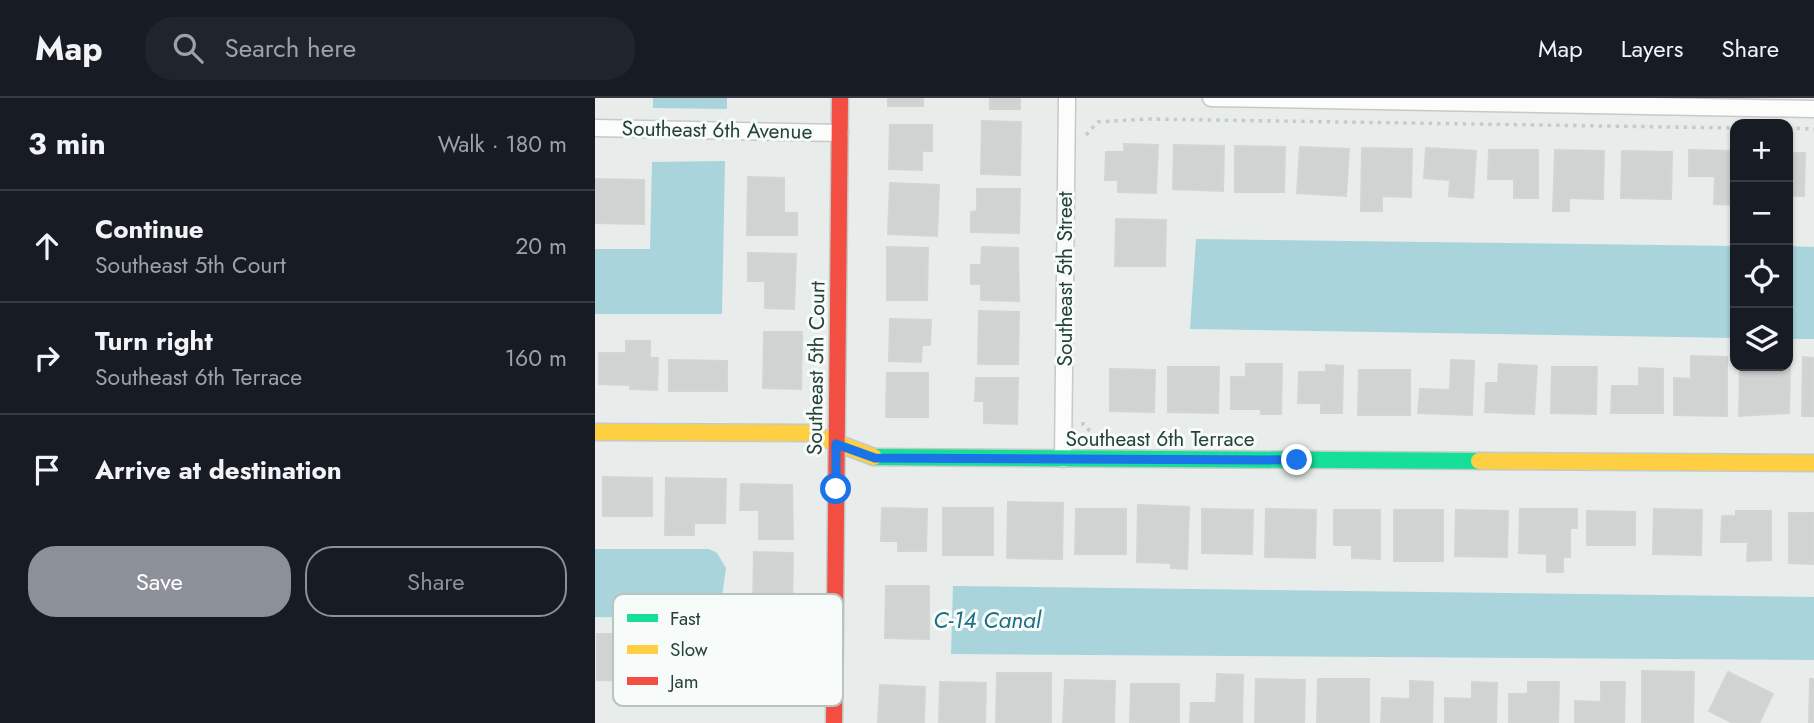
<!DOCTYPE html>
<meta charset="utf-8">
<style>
:root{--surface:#171b24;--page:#20242c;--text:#f1f3f6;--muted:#9ea1a6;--line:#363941;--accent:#8c9099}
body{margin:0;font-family:Jost,sans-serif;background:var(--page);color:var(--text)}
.controls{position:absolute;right:21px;top:21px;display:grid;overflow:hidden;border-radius:14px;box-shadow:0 2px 5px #0004}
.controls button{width:63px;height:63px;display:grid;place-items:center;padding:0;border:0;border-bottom:2px solid var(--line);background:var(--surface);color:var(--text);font:35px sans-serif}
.stop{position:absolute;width:21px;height:21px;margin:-16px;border:5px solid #1a73e8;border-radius:50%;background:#fff}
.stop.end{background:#1a73e8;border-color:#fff;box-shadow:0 2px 7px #0008}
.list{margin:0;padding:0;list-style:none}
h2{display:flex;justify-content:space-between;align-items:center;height:91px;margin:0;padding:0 28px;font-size:30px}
h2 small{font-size:23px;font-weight:400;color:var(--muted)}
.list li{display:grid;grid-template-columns:46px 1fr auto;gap:21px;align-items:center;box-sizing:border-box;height:112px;padding:0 28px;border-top:2px solid var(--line)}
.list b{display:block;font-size:26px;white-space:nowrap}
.list p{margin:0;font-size:23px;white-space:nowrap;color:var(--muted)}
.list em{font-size:23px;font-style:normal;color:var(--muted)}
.actions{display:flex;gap:14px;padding:21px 28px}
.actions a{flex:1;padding:16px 0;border:2px solid var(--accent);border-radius:28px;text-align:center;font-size:24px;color:var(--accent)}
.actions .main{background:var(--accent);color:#fff}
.icon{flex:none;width:38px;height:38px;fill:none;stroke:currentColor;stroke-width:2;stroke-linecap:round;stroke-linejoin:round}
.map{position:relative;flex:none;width:1219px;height:625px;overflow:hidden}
header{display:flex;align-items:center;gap:42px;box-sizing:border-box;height:98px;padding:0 35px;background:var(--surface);border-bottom:2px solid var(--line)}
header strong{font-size:33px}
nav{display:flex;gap:38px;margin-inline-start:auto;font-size:24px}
.search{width:490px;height:63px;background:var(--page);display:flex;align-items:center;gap:18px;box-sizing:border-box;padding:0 24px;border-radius:28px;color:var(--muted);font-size:26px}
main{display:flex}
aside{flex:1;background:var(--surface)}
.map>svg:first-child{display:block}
.water{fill:#a9d4db}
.building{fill:#cfd4d2;stroke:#d1d6d4;stroke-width:2}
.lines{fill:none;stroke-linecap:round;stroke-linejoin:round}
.street-casing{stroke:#c5cac8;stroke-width:19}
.fast-casing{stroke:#c3cbc8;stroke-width:19}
.slow-casing{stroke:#c3cbc8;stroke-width:19}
.jam-casing{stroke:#c3cbc8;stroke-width:19}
.path{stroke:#c3ccca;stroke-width:3.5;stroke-dasharray:3.5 5;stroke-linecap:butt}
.street{stroke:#fcfcfc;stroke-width:16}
.fast{stroke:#16e098;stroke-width:16}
.slow{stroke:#ffcf43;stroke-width:16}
.jam{stroke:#f24e42;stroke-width:16}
.route{stroke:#1a73e8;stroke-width:9}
.labels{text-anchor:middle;stroke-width:6;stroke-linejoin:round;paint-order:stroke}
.street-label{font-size:21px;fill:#24423a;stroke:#f7fbf9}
.water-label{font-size:23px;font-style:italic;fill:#1c6f80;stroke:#f7fbf9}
.key{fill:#f7fbf9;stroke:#b8c4c0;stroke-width:2}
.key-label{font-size:19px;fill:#24423a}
</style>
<header>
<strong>Map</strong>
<div class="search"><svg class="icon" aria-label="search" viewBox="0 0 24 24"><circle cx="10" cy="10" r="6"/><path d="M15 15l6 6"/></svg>Search here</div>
<nav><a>Map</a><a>Layers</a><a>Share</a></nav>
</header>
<main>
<aside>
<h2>3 min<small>Walk · 180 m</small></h2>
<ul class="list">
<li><svg class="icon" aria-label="ahead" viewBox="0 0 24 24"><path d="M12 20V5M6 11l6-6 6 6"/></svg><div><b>Continue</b><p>Southeast 5th Court</p></div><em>20 m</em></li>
<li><svg class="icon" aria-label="right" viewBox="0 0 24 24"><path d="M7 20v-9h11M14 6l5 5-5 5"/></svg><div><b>Turn right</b><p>Southeast 6th Terrace</p></div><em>160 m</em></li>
<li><svg class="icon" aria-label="arrive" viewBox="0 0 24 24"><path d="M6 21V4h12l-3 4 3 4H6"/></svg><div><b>Arrive at destination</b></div></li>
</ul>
<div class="actions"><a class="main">Save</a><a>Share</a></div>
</aside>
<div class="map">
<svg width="1219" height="625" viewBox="0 0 1219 625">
<rect width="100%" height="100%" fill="#e8edeb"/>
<path class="water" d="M58,0h74v11l-74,-1z
M130,63l-3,153h-127v-65h55l2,-87z
M601,141l539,7v92l-545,-9z
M1193,148l26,1v92h-26z
M0,451h114l8,4 9,15 -5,36 -16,14 -110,-1z
M358,488l861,11v63l-863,-6z"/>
<path class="building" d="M293,0h35v8h-35z
M395,0h30v11h-30z
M387,23l39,1 -1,53 -39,-1z
M295,27h42v26h-10v19l-33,-1z
M529,46l34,1 -2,48 -38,-1v-12h-13l1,-28h18z
M579,47l50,1 -1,45 -50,-2z
M640,48l50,1 -1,45h-49z
M705,49l49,2 -3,47 -49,-3z
M767,50l50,1 -1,48 -29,-1v15h-21z
M831,50l50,3 -3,47 -24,-2 1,-16 -26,-2z
M894,52h49v48h-24v-19h-26z
M960,52l49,1 -1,48 -34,-1v13h-16z
M1094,52l46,1v54l-21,-1 1,-28h-26z
M1027,53l50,1 -1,47 -50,-1z
M1193,55h17l-1,43h-16z
M153,79l36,1v35h13v22h-50z
M0,81l49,1v44l-49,-1z
M295,85l49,2 -2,51 -49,-2z
M382,91h43l-1,44 -48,-1v-20l6,-1z
M521,121l50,1 -1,46h-50z
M292,149l41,1 -1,52h-40z
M387,149l36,1 1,53 -38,-1v-16h-10v-19h10z
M153,155l48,1 -2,55 -29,-1v-27h-17z
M384,213l40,1 -1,52h-40z
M295,221l41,1 -1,25h-8l-1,17 -32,-1z
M169,234h38l-1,57 -38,-1z
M31,243h24v17h8l-1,32 -27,-1v-4l-31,-1v-31h27z
M1096,258l36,1v59l-53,-1v-37l17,1z
M1208,259l11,1v58h-12z
M74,262l58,1v30h-58z
M856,262l23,1 -2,54 -54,-2 2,-24 30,1z
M651,266h36l-1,50h-20v-5h-30v-32h15z
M904,266l38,2 -3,48 -49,-2 1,-29h12z
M731,267l17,1 -1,47h-21v-10h-23l1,-31h27z
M1145,268h50l-1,47 -50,3z
M573,269h51l-1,46 -50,-1z
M957,269h45l-1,47 -45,-1z
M1044,270l24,1v44h-52l1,-27h27z
M515,271l45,1 -1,42 -44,-1z
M764,272h51v45h-52z
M292,275h41v44h-42z
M381,280h42l-1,46 -33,-1v-22h-9z
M8,379l49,1v38h-49z
M71,380l60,1 -1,44h-31v12h-29z
M146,386l51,1 1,54h-34v-29h-19z
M413,404l55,1 -1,56 -55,-1z
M543,407l51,2 -2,62 -16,-1v-5l-34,-1z
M287,410l45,1 -1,42h-28v-10h-17z
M348,410h50v47h-50z
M481,411h50v45h-51z
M607,411l51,1 -1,44 -50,-1z
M671,411l50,1 -1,48 -50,-1z
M925,411h57v19h-7v29h-7v15h-16v-18l-28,-1z
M1059,411l48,1 -1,45 -48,-1z
M739,412h46v49l-28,-1v-13h-18z
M799,412h49v51h-49z
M861,412l52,1 -1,46 -52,-1z
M992,413l48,1v33h-48z
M1141,413h35v49l-24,1 1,-19h-27l1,-26h14z
M1194,415h25v51l-25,-1z
M159,454l39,1 -1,60 -39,-1z
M291,488h43v53l-44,-1z
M2,536h20v7h39v51h-16v-11l-43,-1z
M1047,573l52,1 -1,51h-51z
M1133,574l45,22 -14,29h-26l-24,-12z
M402,575h54v50h-55z
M622,576l26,1 -1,48h-52l1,-20h25z
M661,581l49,1 -1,43h-49z
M723,581h51v44h-52z
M1215,581h4v44h-5z
M470,582l50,1 -1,42h-51z
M815,583l23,1 -1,41h-51l1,-25 28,1z
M345,584l46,1 -1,40h-46z
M877,584l25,1 -1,40h-51v-25l27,1z
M933,584h31l-1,41h-49v-29h19z
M1006,584h24l-1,41h-49v-22l26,1z
M536,586h48v39h-49z
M285,587l45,2 -1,36h-46z"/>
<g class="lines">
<defs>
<path id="street" d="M616,0l603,11
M0,30l245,5
M468,361l4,-361"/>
<path id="fast" d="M279,359l605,4"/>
<path id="slow" d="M0,334l215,1 64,24
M884,363l335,2"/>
<path id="jam" d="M239,625l6,-625"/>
</defs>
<use href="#street" class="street-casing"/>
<use href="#fast" class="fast-casing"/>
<use href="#slow" class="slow-casing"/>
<use href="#jam" class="jam-casing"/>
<path class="path" d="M1193,30l26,1
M491,37l12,-13 48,-3 589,9
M488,324v3l16,14"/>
<use href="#street" class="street"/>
<use href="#fast" class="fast"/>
<use href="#slow" class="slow"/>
<use href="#jam" class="jam"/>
</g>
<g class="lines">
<path class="route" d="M241,391v-45l39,14 422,2"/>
</g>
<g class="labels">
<g class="street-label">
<text transform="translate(122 32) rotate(1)" y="7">Southeast 6th Avenue</text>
<text transform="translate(470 181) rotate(-90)" y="7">Southeast 5th Street</text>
<text transform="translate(221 270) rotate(-89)" y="7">Southeast 5th Court</text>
<text x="565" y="348">Southeast 6th Terrace</text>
</g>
<g class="water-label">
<text x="392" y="530">C-14 Canal</text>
</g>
</g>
<rect x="18" y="496" width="230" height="112" rx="10" class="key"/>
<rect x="32" y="516" width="31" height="8" fill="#16e098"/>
<rect x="32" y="547" width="31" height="9" fill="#ffcf43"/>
<rect x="32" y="579" width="31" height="8" fill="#f24e42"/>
<g class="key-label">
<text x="75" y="527">Fast</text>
<text x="75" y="558">Slow</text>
<text x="75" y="590">Jam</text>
</g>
</svg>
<div class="controls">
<button>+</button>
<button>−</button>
<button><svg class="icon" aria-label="locate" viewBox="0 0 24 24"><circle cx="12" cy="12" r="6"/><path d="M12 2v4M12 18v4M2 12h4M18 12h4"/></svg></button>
<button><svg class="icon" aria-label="layers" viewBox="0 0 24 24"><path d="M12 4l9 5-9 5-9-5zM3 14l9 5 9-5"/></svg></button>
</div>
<div class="stop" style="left:241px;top:391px"></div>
<div class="stop end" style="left:702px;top:362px"></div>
</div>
</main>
